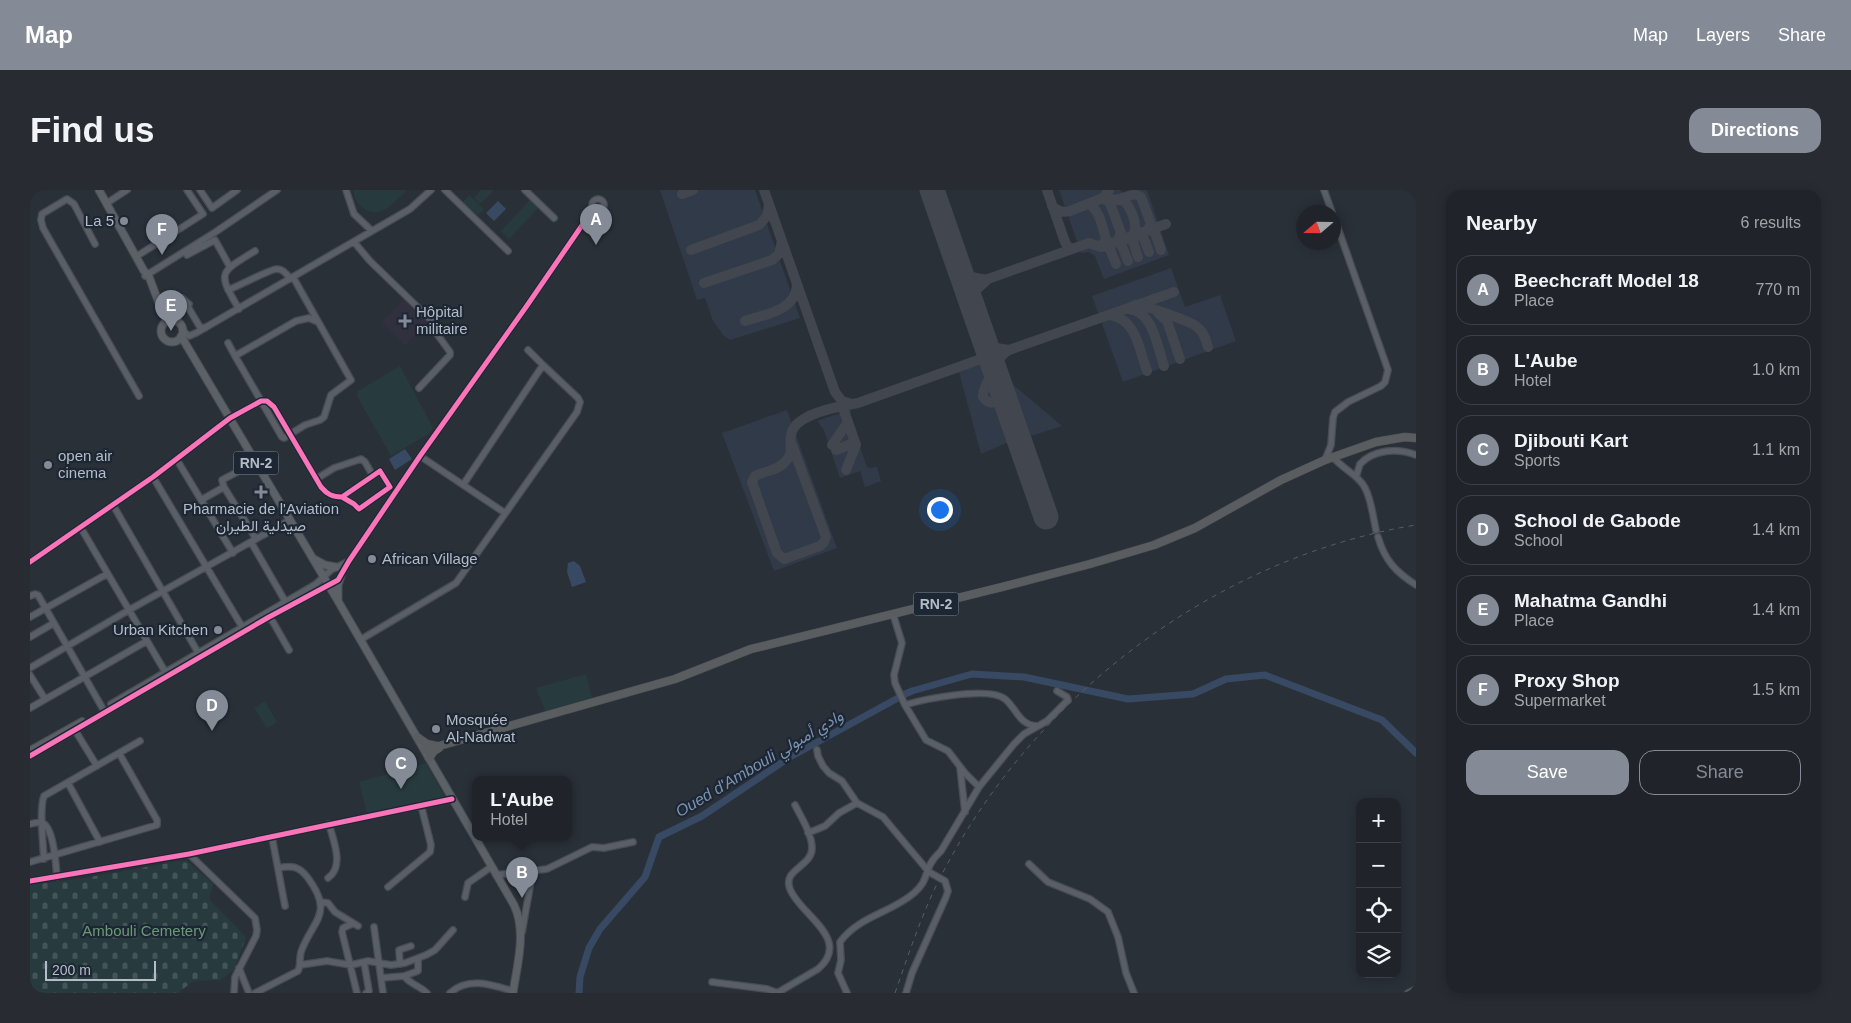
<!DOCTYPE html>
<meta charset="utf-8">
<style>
:root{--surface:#20242a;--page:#282c32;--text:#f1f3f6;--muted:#a2a4a8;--line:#3d4147;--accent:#848b96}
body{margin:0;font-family:Arial,Vazirmatn,sans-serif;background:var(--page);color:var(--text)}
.controls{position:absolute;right:15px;bottom:15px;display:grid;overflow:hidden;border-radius:10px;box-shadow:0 2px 12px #0003}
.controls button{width:45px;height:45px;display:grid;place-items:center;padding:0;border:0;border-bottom:1px solid var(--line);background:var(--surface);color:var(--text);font:25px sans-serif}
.compass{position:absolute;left:1266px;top:15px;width:45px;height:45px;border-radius:50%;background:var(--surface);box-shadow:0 2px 12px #0003;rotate:250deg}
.scale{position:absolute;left:15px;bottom:12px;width:111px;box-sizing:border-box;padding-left:5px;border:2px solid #b4bcc9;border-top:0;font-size:14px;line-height:18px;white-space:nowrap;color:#b4bcc9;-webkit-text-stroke:4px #1d2633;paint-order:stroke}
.you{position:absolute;left:909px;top:319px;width:18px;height:18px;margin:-12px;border:4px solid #fff;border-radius:50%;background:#1a73e8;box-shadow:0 0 0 8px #1a73e833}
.badge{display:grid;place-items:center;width:32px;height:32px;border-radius:50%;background:var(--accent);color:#fff;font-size:16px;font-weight:700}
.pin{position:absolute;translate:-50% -41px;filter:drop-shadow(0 1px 2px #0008)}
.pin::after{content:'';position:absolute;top:26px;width:18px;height:15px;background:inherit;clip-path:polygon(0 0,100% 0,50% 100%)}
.popup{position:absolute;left:442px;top:586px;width:100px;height:65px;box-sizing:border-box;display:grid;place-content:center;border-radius:10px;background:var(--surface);filter:drop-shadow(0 1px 4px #0005);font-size:16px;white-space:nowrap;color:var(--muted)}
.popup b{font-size:19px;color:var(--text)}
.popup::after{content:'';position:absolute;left:50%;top:100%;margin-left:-10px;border:10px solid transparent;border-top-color:var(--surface)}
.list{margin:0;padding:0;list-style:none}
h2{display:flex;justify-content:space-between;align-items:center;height:65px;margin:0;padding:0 20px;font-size:21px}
h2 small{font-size:16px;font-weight:400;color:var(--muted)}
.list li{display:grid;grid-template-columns:32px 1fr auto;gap:15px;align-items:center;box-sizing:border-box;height:70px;margin:0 10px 10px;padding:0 10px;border:1px solid var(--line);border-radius:15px}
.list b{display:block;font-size:19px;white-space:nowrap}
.list p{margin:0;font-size:16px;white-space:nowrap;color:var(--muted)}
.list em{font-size:16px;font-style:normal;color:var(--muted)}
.actions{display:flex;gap:10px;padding:15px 20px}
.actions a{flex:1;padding:11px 0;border:1px solid var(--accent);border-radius:15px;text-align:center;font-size:18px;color:var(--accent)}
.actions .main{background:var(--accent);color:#fff}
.icon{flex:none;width:28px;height:28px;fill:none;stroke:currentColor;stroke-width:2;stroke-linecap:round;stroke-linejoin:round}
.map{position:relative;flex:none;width:1386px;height:803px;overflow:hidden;border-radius:15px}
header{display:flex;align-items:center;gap:30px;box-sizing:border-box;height:70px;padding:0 25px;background:var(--accent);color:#fff}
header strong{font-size:24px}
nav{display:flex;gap:28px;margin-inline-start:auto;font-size:18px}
.intro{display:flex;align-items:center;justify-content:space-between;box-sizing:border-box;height:120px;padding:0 30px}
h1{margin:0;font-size:35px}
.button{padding:12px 22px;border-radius:15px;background:var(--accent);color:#fff;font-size:18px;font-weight:700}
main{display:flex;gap:30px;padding:0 30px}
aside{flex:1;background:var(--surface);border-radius:15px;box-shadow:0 2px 12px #0003}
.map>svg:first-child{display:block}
.medical{fill:#31303e}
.airport{fill:#313a48}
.cemetery{fill:url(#cemetery-stones)}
.park{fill:#273a3e}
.water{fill:#384963}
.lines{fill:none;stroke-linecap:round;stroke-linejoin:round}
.river{stroke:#384963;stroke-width:7}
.taxiway{stroke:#42464e;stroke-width:10}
.runway{stroke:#42464e;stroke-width:25}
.minor-casing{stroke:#484c53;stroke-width:8}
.major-casing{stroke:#484c55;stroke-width:9}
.highway-casing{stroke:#474c53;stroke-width:9}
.minor{stroke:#5a5e66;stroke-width:5.5}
.major{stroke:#5c6168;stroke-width:7}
.highway{stroke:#5a5d60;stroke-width:8}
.rail{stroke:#595d64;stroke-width:1;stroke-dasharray:5 5;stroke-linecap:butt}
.cycleway-casing{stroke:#1d2633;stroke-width:8}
.cycleway{stroke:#fb73b8;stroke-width:5}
.poi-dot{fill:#848b96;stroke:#1d2633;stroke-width:2}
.labels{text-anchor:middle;stroke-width:4.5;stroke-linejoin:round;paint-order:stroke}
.shield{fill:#1d2633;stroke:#878f9c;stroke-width:1}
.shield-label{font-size:14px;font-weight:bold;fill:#b4bcc9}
.poi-label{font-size:15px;fill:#b4bcc9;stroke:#1d2633;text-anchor:start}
.park-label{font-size:15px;fill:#6b9a76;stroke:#1d2633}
.water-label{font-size:16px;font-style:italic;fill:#7c92b1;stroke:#1d2633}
</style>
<header>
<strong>Map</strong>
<nav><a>Map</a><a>Layers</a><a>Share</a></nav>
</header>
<div class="intro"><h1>Find us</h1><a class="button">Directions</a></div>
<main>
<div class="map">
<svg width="1386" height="803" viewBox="0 0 1386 803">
<defs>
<pattern id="cemetery-stones" width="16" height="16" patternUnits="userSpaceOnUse" patternTransform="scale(1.25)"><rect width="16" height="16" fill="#273a3e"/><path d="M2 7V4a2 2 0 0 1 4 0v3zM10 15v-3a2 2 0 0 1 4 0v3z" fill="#445559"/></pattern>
</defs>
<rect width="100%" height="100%" fill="#2a3038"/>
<path class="medical" d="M376,107l23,23 -24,26 -23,-24z"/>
<path class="airport" d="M630,0h95l45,128 -70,22 -6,-4 -11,-15 -8,-23 -8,2z
M1029,0h62l2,6 15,-6h9l22,65 -65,24 -9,-23 -6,-4 -8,1z
M1141,78l14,39 35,-12 16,46 -113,41 -31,-86z
M954,173l27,78 -30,13 -22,-82z
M982,194l50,42 -31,10z
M822,219l-3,6 18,52 5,1 5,-1 4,14 -16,6 -5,-16 -20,7 -16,-48 -7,-9z
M757,220l50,138 -63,23 -52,-138z"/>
<path class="cemetery" d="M156,670l27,24 -4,15 37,38 -12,33 -13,10 -27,1 -14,10v2h-150v-108l49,-6z"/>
<path class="park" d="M323,0h54c-13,12 -28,32 -45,17 -6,-5 -8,-10 -9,-17z
M451,0h13l-14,14 -6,-6z
M439,5l15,14 -6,6 -15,-13z
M500,10l8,8 -29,31 -8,-8z
M370,176l33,62 -3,5 -39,23 -34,-60 1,-5z
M556,484l6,24 -47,13 -9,-23z
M235,511l12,21 -10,6 -13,-20z
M396,573l18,32 -2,2 -75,16 -8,-31z"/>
<path class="water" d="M468,11l8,8 -12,12 -8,-8z
M375,259l7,10 -17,11 -6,-11z
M544,371l6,5 6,16 -14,5 -5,-15 1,-9z"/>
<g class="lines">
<path class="river" d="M873,505l9,-4 60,-17 52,3 104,22 65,-5 33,-15 39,-4 117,45 34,33
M549,803l1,-16 9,-29 11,-19 45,-52 14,-40 43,-21 88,-59 108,-59"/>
<path class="taxiway" d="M734,0l71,202 7,9 7,2
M1017,0l18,52 3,5 5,2
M652,4l11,-4
M1073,8l7,5 11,30 -4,9 5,4 6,15
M1074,8l21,3c6,9 15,26 7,35
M1089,9l16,-5 6,3 10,27 -4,7
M1058,14c11,3 15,25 18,35l-5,8
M1022,16c6,5 10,7 18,5l33,-13 6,-8
M1120,40l5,3 6,17
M1109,44l5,5 5,13
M1097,48l6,3 5,16
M1075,56l5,3 6,15
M661,60l68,-25 8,-9 2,-11
M929,76c8,10 16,14 29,13
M674,93l68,-23 7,-6 3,-13
M942,114l3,-13 13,-12 101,-36 12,4 65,-23
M1105,115c10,0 55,16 62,22 7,5 9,13 11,20
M1098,119c25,1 29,37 36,57
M1128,123l9,8 13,38
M1079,125c27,3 30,34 38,56
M715,131c21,-7 51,-10 52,-37
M955,152l11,6 13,2
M963,175c0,13 -11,21 -10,32 7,10 14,5 20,-2
M965,181c2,-10 6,-17 14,-21l165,-58
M812,215l14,40 -10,25
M761,252l35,95 -2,5 -4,4 -36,13 -7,-6 -25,-71 3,-6c10,-5 24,-6 31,-15 8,-9 3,-17 5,-26 3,-22 50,-29 67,-32l123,-44 5,-5 2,-5
M802,255l16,-23
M806,260l15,-6 3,-4"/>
<path class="runway" d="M902,0l114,327"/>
<defs>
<path id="minor" d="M170,0l12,18 25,-18
M316,0l8,24 18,17
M415,0l63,61
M495,0l29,28
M1294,0l8,22
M562 15a6 6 0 1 1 12 0a6 6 0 1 1-12 0Z
M77,13l20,-13
M324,52l16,19 63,61 4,12 13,18v3l-31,33
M65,54l-21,-40 -7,-5 -25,15 -1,6 2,8 96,168
M157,65l28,-15 15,27
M107,66l66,-42 -16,-24
M115,86l69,-43 63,-43
M263,87l58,103 -20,15 -7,22 -4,3 -15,5 -21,13 -2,-1 -47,-81 61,-35 13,-3 9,4
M198,100c11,-4 42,-21 49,-21 6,0 10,5 13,10
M127,106l9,6 16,-4 7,6
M209,119c-22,-37 -20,-36 16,-58
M148,132l-8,-15 4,-4 11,-1 15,25 5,1
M152,140l7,6 7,-3 214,-124 21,-19
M198,153l7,13
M390,266l85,57
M1303,267c8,10 19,15 27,24 10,9 13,36 16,49
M147,270l56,93
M1295,270l6,-15 2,-27 2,-6 13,-10 33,-16 4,-4 3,-12 -54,-153
M123,287l91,153
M1326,287l4,-13c14,-15 38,-16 56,-9
M286,289l18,-11 27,-9 4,3 8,14
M433,295l80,-120 -15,-15
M194,297l-2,-7 34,-18
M171,310l23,-13 32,52
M83,315l87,151
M51,338l86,147
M1348,347c7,24 18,35 38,48
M221,352l34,59
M0,372l123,-85 77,-59 31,-17h6l7,6 47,80c6,7 11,10 21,10l38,-26 10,16 -31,22 -5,-5 -12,-7
M0,406l5,-2 3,1 65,114
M863,424l9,29 -8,32 1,8 10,22 21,35 22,11 17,22 14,14
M239,425l20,35
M0,427l77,-43
M0,447l24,-14
M330,450l96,-57 121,-171 3,-10 -2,-4 -35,-33
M0,478l99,-58 161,-90
M0,485l15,24
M81,514l205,-120 15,-14 18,-9
M875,515c19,-6 84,-19 100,-6 12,10 14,26 32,27
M0,518l117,-67
M43,537l24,39
M0,560l52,-29
M787,560l1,6 5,10 6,7 13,8 15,22 26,14 46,55 16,9 3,10 -2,6 -34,76 -6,20
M0,566l239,-139 69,-37 11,-19 71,-105 106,-149 59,-86 10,-10
M930,577l5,45
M38,593l32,59
M0,634c4,-1 9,-2 12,-1 12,3 14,44 15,54
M778,643l17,-7 14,-13 18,-10
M242,647l13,69
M159,664l66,64 2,12 -1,6 -21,41 -1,16
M14,669c-1,-15 -5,-51 0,-63l96,-55
M0,672l127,-37v-5l-38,-67
M999,674l19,18 42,17 18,13 10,25 8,36 8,20
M466,685l51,-6 45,-22 12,1 29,-6
M298,688c17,-12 5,-38 1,-54
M0,691l159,-27 263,-55
M358,697l42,-35 1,-7 -10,-40
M435,707l3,-14 23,-16
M291,712l7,1 7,9 23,14
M322,734l-9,4 -1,4 15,61
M344,737l9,66
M492,742l11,-62
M334,772l5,29 -3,2
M370,774l-1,-14 12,-4
M270,775l27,-4 24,4 17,-4 23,4 14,-2 21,-8 9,-5 18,-20
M209,778l10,25
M374,786l14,-5v-12
M351,788l23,-2c7,9 15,9 23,17
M682,792l55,7 11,4
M225,803l43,-22c3,-6 1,-12 3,-19 11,-32 34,-37 7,-74 -9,-12 -16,-13 -30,-10
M420,803c18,-17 43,-8 63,-2
M747,803l41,-24c35,-30 -19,-55 -28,-80 -8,-20 22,-22 22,-41 0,-14 -11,-31 -17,-43
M817,803l-9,-20 3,-13 -1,-18c19,-26 51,-29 74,-49 15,-13 10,-21 19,-33 2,-3 5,-6 8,-9l38,-64 35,-43 10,-10 23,-13 21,-21 -1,-3 -10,-6
M1378,803l8,-4"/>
<path id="major" d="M69,0l45,81 4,3 15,40 7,6
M131 141a11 11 0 1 1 22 0a11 11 0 1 1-22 0Z
M151,146l157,265 176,304c13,27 3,60 -1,88
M284,369l11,6 11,2
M308,411v-16l3,-9"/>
<path id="highway" d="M387,547l10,7 9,2
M395,560l250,-71 76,-30 255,-63 84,-22 64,-19 41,-17 86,-48 44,-20 51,-18 29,-5 11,1
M399,568l5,-7 5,-3"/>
</defs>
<use href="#minor" class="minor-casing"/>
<use href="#major" class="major-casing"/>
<use href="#highway" class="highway-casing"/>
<use href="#minor" class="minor"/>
<use href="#major" class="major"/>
<use href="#highway" class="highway"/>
<path class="rail" d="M865,803c13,-37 25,-74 42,-109 91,-184 276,-326 479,-359"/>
<defs>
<path id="cycleway" d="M0,372l123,-85 77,-59 31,-17h6l7,6 47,80c6,7 11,10 21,10l38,-26 10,16 -31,22 -5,-5 -12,-7
M0,566l239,-139 69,-37 11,-19 71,-105 106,-149 59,-86 10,-10
M0,691l159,-27 263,-55"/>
</defs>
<use href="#cycleway" class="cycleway-casing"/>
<use href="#cycleway" class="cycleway"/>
</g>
<g class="poi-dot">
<circle cx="94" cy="31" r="5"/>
<path d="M372.5 123.5h5v5h5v5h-5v5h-5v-5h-5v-5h5z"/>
<circle cx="18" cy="275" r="5"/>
<path d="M228.5 294.5h5v5h5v5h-5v5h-5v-5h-5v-5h5z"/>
<circle cx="342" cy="369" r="5"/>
<circle cx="188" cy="440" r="5"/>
<circle cx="406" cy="539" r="5"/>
</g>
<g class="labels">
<g class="shield">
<rect x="203.5" y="261.5" width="45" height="23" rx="4"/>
<rect x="883.5" y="402.5" width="45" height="23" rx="4"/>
</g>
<g class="shield-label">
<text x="226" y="278">RN-2</text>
<text x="906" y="419">RN-2</text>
</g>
<g class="poi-label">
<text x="84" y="36" text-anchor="end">La 5</text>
<text x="386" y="127">Hôpital<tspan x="386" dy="17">militaire</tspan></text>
<text x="28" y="271">open air<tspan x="28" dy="17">cinema</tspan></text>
<text x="231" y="324" text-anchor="middle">Pharmacie de l'Aviation<tspan x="231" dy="17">صيدلية الطيران</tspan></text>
<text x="352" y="374">African Village</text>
<text x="178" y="445" text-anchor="end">Urban Kitchen</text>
<text x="416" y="535">Mosquée<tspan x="416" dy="17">Al-Nadwat</tspan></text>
</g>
<g class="park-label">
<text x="114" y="746">Ambouli Cemetery</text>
</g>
<g class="water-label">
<text transform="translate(729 573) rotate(-31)" y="6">Oued d'Ambouli وادي أمبولي</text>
</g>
</g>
</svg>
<div class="controls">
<button>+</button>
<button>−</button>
<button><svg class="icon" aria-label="locate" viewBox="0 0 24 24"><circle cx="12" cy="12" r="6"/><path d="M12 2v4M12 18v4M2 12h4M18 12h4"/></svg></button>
<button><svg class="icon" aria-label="layers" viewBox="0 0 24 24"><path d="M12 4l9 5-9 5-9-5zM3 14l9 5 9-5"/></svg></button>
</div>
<svg class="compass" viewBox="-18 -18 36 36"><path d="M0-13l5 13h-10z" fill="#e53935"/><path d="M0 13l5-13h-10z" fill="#a2a4a8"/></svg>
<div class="scale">200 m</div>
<div class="you"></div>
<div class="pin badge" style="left:566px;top:55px">A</div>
<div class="pin badge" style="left:492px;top:708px">B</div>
<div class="popup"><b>L'Aube</b>Hotel</div>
<div class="pin badge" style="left:371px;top:599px">C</div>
<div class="pin badge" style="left:182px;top:541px">D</div>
<div class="pin badge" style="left:141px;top:141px">E</div>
<div class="pin badge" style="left:132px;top:65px">F</div>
</div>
<aside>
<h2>Nearby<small>6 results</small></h2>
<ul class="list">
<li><span class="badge">A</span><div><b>Beechcraft Model 18</b><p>Place</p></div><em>770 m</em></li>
<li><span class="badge">B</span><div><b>L'Aube</b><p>Hotel</p></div><em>1.0 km</em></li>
<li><span class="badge">C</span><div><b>Djibouti Kart</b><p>Sports</p></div><em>1.1 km</em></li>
<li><span class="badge">D</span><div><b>School de Gabode</b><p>School</p></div><em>1.4 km</em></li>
<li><span class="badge">E</span><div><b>Mahatma Gandhi</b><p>Place</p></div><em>1.4 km</em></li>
<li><span class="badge">F</span><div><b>Proxy Shop</b><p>Supermarket</p></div><em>1.5 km</em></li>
</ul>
<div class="actions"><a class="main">Save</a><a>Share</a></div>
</aside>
</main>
